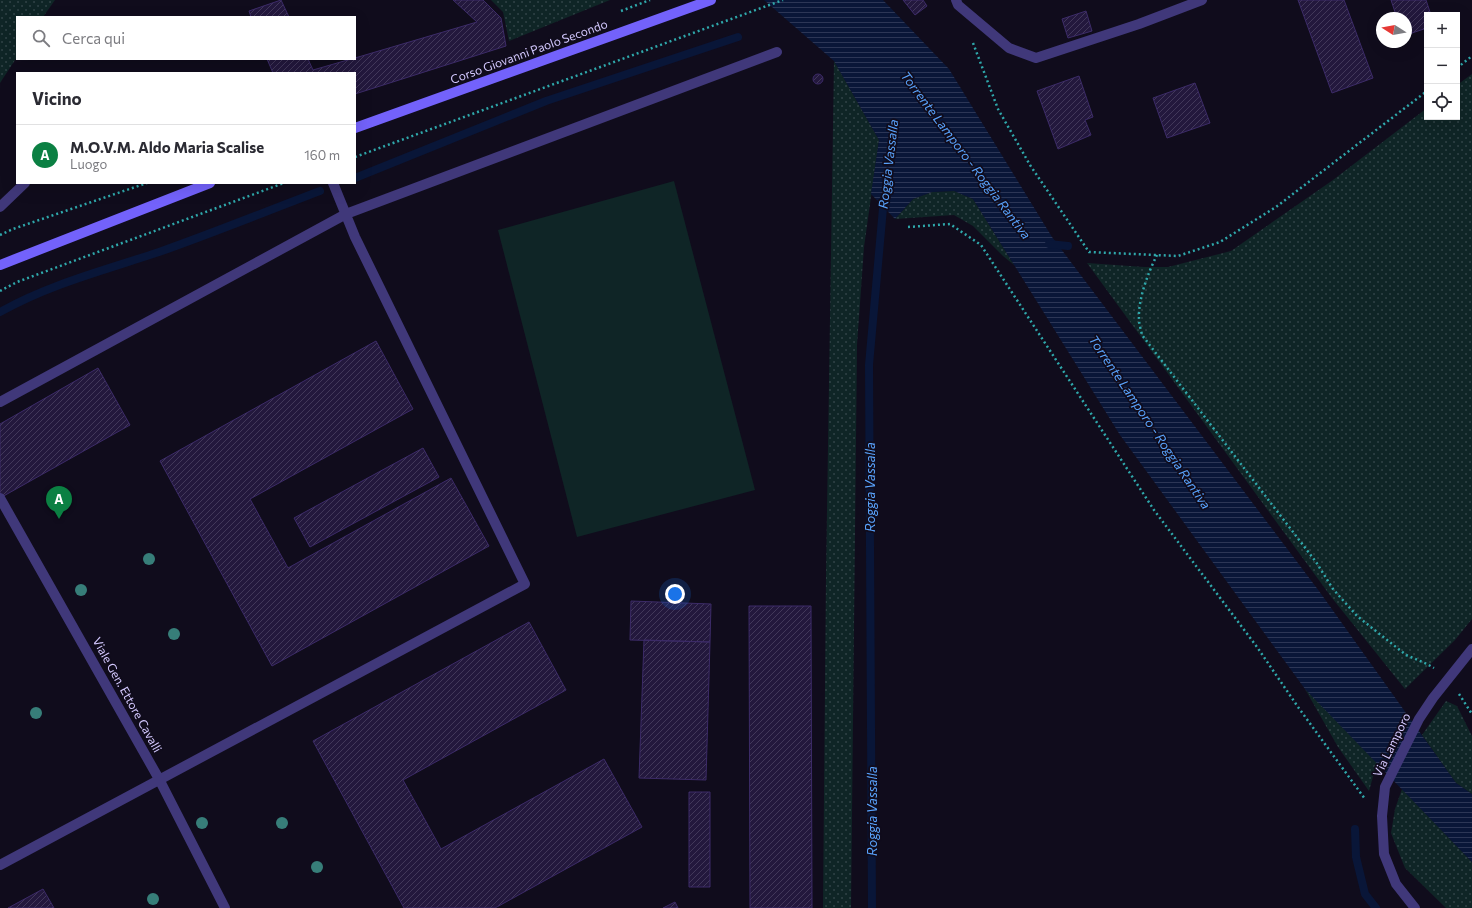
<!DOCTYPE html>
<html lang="it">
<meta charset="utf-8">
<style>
:root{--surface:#fff;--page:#f2f2f3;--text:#2b2b33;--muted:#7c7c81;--line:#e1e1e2;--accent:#0b8043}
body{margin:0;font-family:Commissioner,sans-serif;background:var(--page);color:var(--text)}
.controls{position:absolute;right:12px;top:12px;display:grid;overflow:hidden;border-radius:0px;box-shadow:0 4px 16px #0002}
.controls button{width:36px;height:36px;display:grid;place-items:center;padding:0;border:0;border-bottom:1px solid var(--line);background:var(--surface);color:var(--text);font:20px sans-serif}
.compass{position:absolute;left:1376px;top:12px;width:36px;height:36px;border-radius:50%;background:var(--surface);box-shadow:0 4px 16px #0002;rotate:281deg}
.you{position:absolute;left:675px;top:594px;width:14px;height:14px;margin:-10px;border:3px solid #fff;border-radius:50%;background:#1a73e8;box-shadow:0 0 0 6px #1a73e833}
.badge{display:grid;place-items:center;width:26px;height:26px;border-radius:50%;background:var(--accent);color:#fff;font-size:13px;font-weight:700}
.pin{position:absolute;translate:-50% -33px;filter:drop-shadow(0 1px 2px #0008)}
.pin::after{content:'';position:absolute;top:21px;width:14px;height:12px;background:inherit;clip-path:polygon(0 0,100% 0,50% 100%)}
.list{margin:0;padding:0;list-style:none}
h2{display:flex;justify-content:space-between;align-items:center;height:52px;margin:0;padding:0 16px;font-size:17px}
h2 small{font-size:13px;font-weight:400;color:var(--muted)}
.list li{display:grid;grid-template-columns:26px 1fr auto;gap:12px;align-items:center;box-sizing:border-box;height:60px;padding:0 16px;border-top:1px solid var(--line)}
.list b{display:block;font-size:15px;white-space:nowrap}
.list p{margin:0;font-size:13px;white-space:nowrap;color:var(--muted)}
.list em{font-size:13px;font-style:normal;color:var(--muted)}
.icon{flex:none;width:22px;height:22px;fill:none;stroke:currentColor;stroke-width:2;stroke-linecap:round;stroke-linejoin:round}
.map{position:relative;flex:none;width:1472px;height:908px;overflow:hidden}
.search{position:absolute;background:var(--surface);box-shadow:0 4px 16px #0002;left:16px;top:16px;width:340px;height:44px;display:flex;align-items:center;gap:10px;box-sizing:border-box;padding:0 14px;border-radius:0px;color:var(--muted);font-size:15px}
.panel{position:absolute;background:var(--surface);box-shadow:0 4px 16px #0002;left:16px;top:72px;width:340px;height:112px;border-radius:0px}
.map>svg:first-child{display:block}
.grass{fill:url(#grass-dots)}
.pitch{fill:#0f2526}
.water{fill:url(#water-rules)}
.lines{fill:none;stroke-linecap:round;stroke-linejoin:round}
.stream{stroke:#091638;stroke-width:8}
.building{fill:url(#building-hatch);stroke:#3c2b68}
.path{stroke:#2fa8ab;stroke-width:2.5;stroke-dasharray:2 3;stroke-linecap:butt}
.lane{stroke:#40387a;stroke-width:10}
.street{stroke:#40387a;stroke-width:10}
.secondary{stroke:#7362fb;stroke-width:10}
.tree{fill:#377e79}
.labels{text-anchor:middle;stroke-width:3.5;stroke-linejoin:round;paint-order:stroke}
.street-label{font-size:12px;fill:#d3c8fe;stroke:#100c1c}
.water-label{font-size:13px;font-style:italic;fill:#59a2fb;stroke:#100c1c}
</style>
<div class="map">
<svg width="1472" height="908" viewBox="0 0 1472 908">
<defs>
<pattern id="grass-dots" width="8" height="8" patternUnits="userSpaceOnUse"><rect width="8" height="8" fill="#0f2526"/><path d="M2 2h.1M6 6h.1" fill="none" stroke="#314347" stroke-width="1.8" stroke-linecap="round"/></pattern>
<pattern id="water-rules" width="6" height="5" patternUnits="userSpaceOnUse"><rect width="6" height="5" fill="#091638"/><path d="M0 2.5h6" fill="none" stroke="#2c3656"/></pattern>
<pattern id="building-hatch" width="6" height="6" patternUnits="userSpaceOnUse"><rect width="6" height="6" fill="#23183d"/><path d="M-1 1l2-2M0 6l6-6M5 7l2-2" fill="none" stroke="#42385a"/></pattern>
</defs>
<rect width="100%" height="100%" fill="#100c1c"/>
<path class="grass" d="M0,0h55l-12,17h-26v40l-17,26z
M491,0h119l-101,41 -6,-29z
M834,61l45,79 -15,107 -7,98 -6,563h-28l3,-332z
M1472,74v545l-17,21 -50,49 -73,-91 -245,-335 57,4h24l63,-16 102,-71 94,-72v9h30v-32z
M954,191l19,8 41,66 -11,-9 -30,-30 -19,-11 -59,4 18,-20 19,-7z
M1305,689l72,73 -8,29 -31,-44z
M1446,701l11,5 15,30v58l-16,-11 -34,-48z
M1402,789l70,73v46h-26l-41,-40 -14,-35 4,-24z"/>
<path class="pitch" d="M674,181l81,309 -178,47 -79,-307z"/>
<path class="water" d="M764,0h119l66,69 103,168 267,354 137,192 16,11v68l-167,-173 -185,-254 -147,-236 -19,-8 -22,1 -19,7 -18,20 -24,-25 8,-54 -45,-79z"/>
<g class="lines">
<path class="stream" d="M355,178l191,-77 192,-64
M1049,244l19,2
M0,312c50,-28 105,-42 159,-60 54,-19 108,-41 161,-61
M1355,829l1,28 9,37 11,14
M872,908l-3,-543 15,-168"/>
</g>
<path class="building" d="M281,0l8,17h-38l-2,-6z
M453,0h30l18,18 5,28 -151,48v-21h-82l-6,-14h41l5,11 38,-11h4v-1l122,-36z
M903,0h20l4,6 -12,9z
M1298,0h46l29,78 -41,15z
M1391,0h35l5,15h-4v13l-21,7v-17h-9z
M1086,11l6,20 -24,7 -6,-19z
M813 79a5 5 0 1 1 10 0a5 5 0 1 1-10 0Z
M1079,76l14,41 -8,3 6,15 -33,14 -21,-58z
M1195,83l15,40 -43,15 -14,-40z
M376,341l37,68 -163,90 38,69 163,-90 38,68 -217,120 -112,-205z
M98,368l32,57 -130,73v-74z
M423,448l16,29 -129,70 -16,-29z
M631,601l80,3 -1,38 -80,-2z
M749,606h62l1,302h-62z
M529,622l37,68 -163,90 38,69 163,-90 38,68 -147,81h-91l-91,-167z
M644,640l66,2 -4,138 -67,-2z
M689,792h21v95h-21z
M43,889l11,19h-46z
M675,902l3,6h-15z"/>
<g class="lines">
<path class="path" d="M621,11l29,-11
M973,43l25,66 32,56 59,87 89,4 42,-14 56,-35 151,-116
M1457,68l15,-12
M355,157l428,-157
M908,227l42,-3 31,21 173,265 103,137 41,60 67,92
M0,235l13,-6 134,-46
M1157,255c-9,18 -19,44 -18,64 0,5 2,11 3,16l174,227 17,27 24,27 49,39 21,9 7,4
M0,291l17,-9 267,-99
M1459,694l13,20"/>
<path class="lane" d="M956,0l2,5 51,43 27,10 103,-34 63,-24
M0,207l25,-24
M0,402l346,-188 431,-162
M0,498l159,281 66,129
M0,865l525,-281 -170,-347 -22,-54"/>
<path class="street" d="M1415,908l-19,-24 -12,-30 -2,-38 3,-29 34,-68 14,-21 39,-49"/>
<path class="secondary" d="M355,128l356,-128
M0,265l210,-82"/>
</g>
<g class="tree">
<circle cx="149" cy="559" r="6"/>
<circle cx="81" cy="590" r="6"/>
<circle cx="174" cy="634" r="6"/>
<circle cx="36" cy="713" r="6"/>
<circle cx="202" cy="823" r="6"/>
<circle cx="282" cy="823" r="6"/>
<circle cx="317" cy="867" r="6"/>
<circle cx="153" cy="899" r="6"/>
</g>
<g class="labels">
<g class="street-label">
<text transform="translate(529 52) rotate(-20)" y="4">Corso Giovanni Paolo Secondo</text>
<text transform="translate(127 695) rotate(61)" y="4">Viale Gen. Ettore Cavalli</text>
<text transform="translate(1392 745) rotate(-64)" y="4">Via Lamporo</text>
</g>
<g class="water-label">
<text transform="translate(966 155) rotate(53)" y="5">Torrente Lamporo - Roggia Rantiva</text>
<text transform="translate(888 164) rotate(-83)" y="5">Roggia Vassalla</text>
<text transform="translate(1150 422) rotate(56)" y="5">Torrente Lamporo - Roggia Rantiva</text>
<text transform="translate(870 487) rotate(-90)" y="5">Roggia Vassalla</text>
<text transform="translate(872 811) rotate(-90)" y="5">Roggia Vassalla</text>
</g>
</g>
</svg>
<div class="controls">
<button>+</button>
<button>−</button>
<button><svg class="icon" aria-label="locate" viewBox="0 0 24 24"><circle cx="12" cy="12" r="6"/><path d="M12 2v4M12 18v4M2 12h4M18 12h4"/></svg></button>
</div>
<svg class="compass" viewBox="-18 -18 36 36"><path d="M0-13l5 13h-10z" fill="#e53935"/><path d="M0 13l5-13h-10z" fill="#7c7c81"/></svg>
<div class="you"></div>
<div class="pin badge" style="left:59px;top:519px">A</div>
<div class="search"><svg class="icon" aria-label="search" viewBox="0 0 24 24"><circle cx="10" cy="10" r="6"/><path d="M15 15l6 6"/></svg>Cerca qui</div>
<section class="panel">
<h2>Vicino<small></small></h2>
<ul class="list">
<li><span class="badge">A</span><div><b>M.O.V.M. Aldo Maria Scalise</b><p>Luogo</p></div><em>160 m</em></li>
</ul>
</section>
</div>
